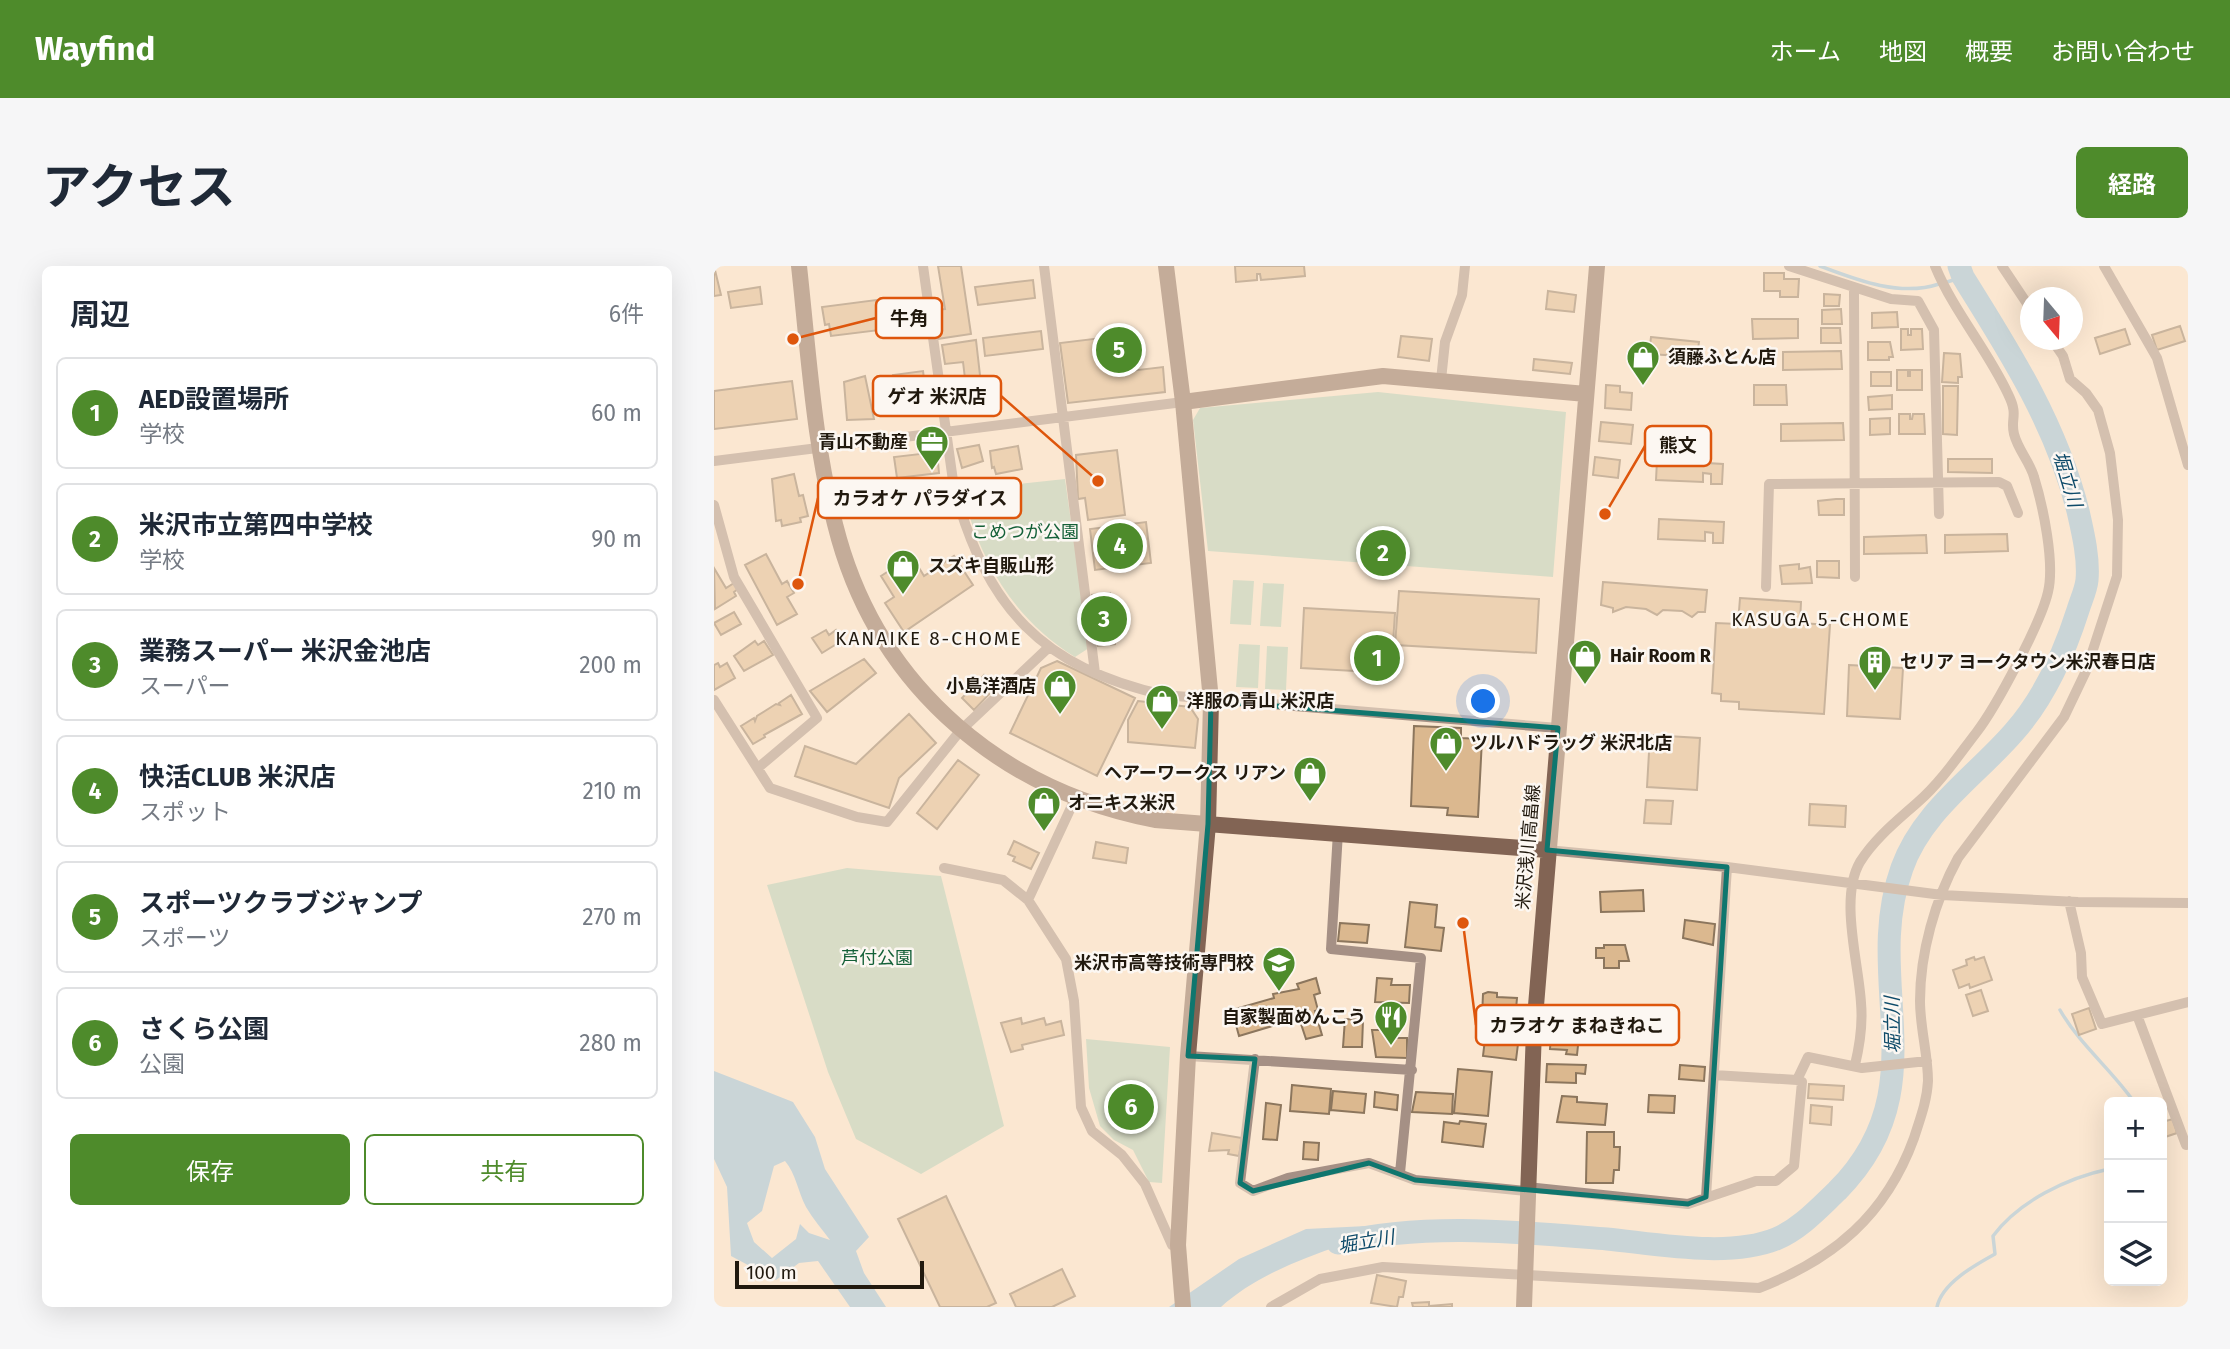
<!DOCTYPE html>
<html lang="ja">
<meta charset="utf-8">
<style>
:root{--surface:#fff;--page:#f6f6f7;--text:#1f2937;--muted:#747a83;--line:#e0e1e3;--accent:#4e8b2b}
body{margin:0;font-family:"Fira Sans","Noto Sans JP",sans-serif;background:var(--page);color:var(--text)}
.controls{position:absolute;right:21px;bottom:21px;display:grid;overflow:hidden;border-radius:10px;box-shadow:0 7px 28px #0002}
.controls button{width:63px;height:63px;display:grid;place-items:center;padding:0;border:0;border-bottom:2px solid var(--line);background:var(--surface);color:var(--text);font:35px sans-serif}
.compass{position:absolute;left:1306px;top:21px;width:63px;height:63px;border-radius:50%;background:var(--surface);box-shadow:0 7px 28px #0002;rotate:161deg}
.scale{position:absolute;left:21px;bottom:18px;width:189px;box-sizing:border-box;padding-left:7px;border:4px solid #21190e;border-top:0;font-size:19px;line-height:24px;white-space:nowrap;color:#21190e;-webkit-text-stroke:5px #fcf7f2;paint-order:stroke}
.you{position:absolute;left:770px;top:436px;width:24px;height:24px;margin:-18px;border:5px solid #fff;border-radius:50%;background:#1a73e8;box-shadow:0 0 0 10px #1a73e833}
.badge{display:grid;place-items:center;width:46px;height:46px;border-radius:50%;background:var(--accent);color:#fff;font-size:23px;font-weight:700}
.pin{position:absolute;translate:-50% -50%;border:4px solid #fff;box-shadow:0 2px 7px #0006}
.list{margin:0;padding:0;list-style:none}
h2{display:flex;justify-content:space-between;align-items:center;height:91px;margin:0;padding:0 28px;font-size:30px}
h2 small{font-size:23px;font-weight:400;color:var(--muted)}
.list li{display:grid;grid-template-columns:46px 1fr auto;gap:21px;align-items:center;box-sizing:border-box;height:112px;margin:0 14px 14px;padding:0 14px;border:2px solid var(--line);border-radius:10px}
.list b{display:block;font-size:26px;white-space:nowrap}
.list p{margin:0;font-size:23px;white-space:nowrap;color:var(--muted)}
.list em{font-size:23px;font-style:normal;color:var(--muted)}
.actions{display:flex;gap:14px;padding:21px 28px}
.actions a{flex:1;padding:16px 0;border:2px solid var(--accent);border-radius:10px;text-align:center;font-size:24px;color:var(--accent)}
.actions .main{background:var(--accent);color:#fff}
.icon{flex:none;width:38px;height:38px;fill:none;stroke:currentColor;stroke-width:2;stroke-linecap:round;stroke-linejoin:round}
.map{position:relative;flex:none;width:1474px;height:1041px;overflow:hidden;border-radius:10px}
header{display:flex;align-items:center;gap:42px;box-sizing:border-box;height:98px;padding:0 35px;background:var(--accent);color:#fff}
header strong{font-size:33px}
nav{display:flex;gap:38px;margin-inline-start:auto;font-size:24px}
.intro{display:flex;align-items:center;justify-content:space-between;box-sizing:border-box;height:168px;padding:0 42px}
h1{margin:0;font-size:49px}
.button{padding:18px 32px;border-radius:10px;background:var(--accent);color:#fff;font-size:24px;font-weight:700}
main{display:flex;gap:42px;padding:0 42px}
aside{flex:1;background:var(--surface);border-radius:10px;box-shadow:0 7px 28px #0002}
.map>svg:first-child{display:block}
.green{fill:#aecfb8}
.water{fill:#8fbfde;fill-rule:evenodd}
.lines{fill:none;stroke-linecap:round;stroke-linejoin:round}
.stream{stroke:#8fbfde;stroke-width:3.5}
.river{stroke:#8fbfde;stroke-width:23}
.building{fill:#dbb88f;stroke:#8c765d;stroke-width:2}
.street{stroke:#a59085;stroke-width:10}
.secondary{stroke:#826454;stroke-width:16}
.marked{fill:none;stroke:#0f766e;stroke-width:5;stroke-linejoin:round}
.labels{text-anchor:middle;stroke-width:5;stroke-linejoin:round;paint-order:stroke}
.poi-label{font-size:18px;font-weight:bold;fill:#21190e;stroke:#fcf7f2;text-anchor:start}
.park-label{font-size:18px;fill:#146038;stroke:#fcf7f2}
.street-label{font-size:18px;fill:#21190e;stroke:#fcf7f2}
.water-label{font-size:19px;font-style:italic;fill:#0d4a69;stroke:#fcf7f2}
.neighbourhood-label{font-size:19px;letter-spacing:2px;fill:#21190e;stroke:#fcf7f2}
.leader{fill:none;stroke:#de560c;stroke-width:2.5}
.callout-dot{fill:#de560c;stroke:#fcf7f2;stroke-width:2.5}
.callout{fill:#fcf7f2;stroke:#de560c;stroke-width:2.5}
.callout-label{font-size:19px;text-anchor:middle;font-weight:bold;fill:#21190e}
</style>
<header>
<strong>Wayfind</strong>
<nav><a>ホーム</a><a>地図</a><a>概要</a><a>お問い合わせ</a></nav>
</header>
<div class="intro"><h1>アクセス</h1><a class="button">経路</a></div>
<main>
<aside>
<h2>周辺<small>6件</small></h2>
<ul class="list">
<li><span class="badge">1</span><div><b>AED設置場所</b><p>学校</p></div><em>60 m</em></li>
<li><span class="badge">2</span><div><b>米沢市立第四中学校</b><p>学校</p></div><em>90 m</em></li>
<li><span class="badge">3</span><div><b>業務スーパー 米沢金池店</b><p>スーパー</p></div><em>200 m</em></li>
<li><span class="badge">4</span><div><b>快活CLUB 米沢店</b><p>スポット</p></div><em>210 m</em></li>
<li><span class="badge">5</span><div><b>スポーツクラブジャンプ</b><p>スポーツ</p></div><em>270 m</em></li>
<li><span class="badge">6</span><div><b>さくら公園</b><p>公園</p></div><em>280 m</em></li>
</ul>
<div class="actions"><a class="main">保存</a><a>共有</a></div>
</aside>
<div class="map">
<svg width="1474" height="1041" viewBox="0 0 1474 1041">
<rect width="100%" height="100%" fill="#fbe7d1"/>
<path class="green" d="M664,126l188,20 -13,165 -345,-26 -15,-131 7,-12z
M351,213l24,169 -14,9c-62,-38 -96,-98 -113,-167z
M519,314l21,1 -3,44 -21,-1z
M549,317l21,1 -3,43 -21,-1z
M525,378l21,1 -2,43 -22,-1z
M553,380l21,1 -2,43 -21,-1z
M133,602l94,8 63,250 -83,48 -65,-35 -28,-67 -61,-187z
M372,773l84,8 -8,136 -13,-1 -16,-32 -19,-10 -14,-14 -11,-38z"/>
<path class="water" d="M0,805l79,31 22,35 10,32 44,68 -13,14 8,22 22,34h-36l-32,-46 -19,2 -23,17 -45,-24 -4,-69 -13,-28zM71,895c11,13 13,31 21,46 7,12 16,22 24,33l-21,-7 -9,-9 -4,15 -24,19 -18,-16 -7,-19 15,-12 12,-45z
M693,958c-61,20 -139,40 -186,83h-52l70,-48 67,-30z"/>
<g class="lines">
<path class="stream" d="M1106,0c37,14 80,31 119,18
M1233,16l16,-5
M1346,744c20,35 51,59 74,92
M1223,1041c5,-24 38,-42 58,-53l-2,-18c26,-35 74,-58 116,-67"/>
<path class="river" d="M624,977c87,-21 181,-11 269,-4 50,5 122,19 169,0 24,-10 43,-31 61,-48 103,-103 24,-209 65,-323 20,-57 74,-92 112,-136 31,-35 50,-78 64,-122 3,-10 8,-20 9,-30 2,-22 -4,-47 -9,-69 -22,-87 -68,-159 -115,-234l-4,-11"/>
</g>
<path class="building" d="M0,0l7,29 -7,1z
M224,0h23l10,68 -34,5 -4,-29 12,-1z
M521,0h69l1,10 -44,4 -1,-6h-3v6l-21,2z
M1050,7h20v6h15l-1,18h-18v-6h-16z
M319,14l2,18 -57,7 -3,-18z
M46,21l2,17 -31,4 -3,-16z
M834,25l28,4 -2,17 -28,-3z
M1110,28l16,1 -1,11h-15z
M162,34l4,30 -49,6 -2,-12 -4,1 -3,-18z
M1127,43l1,15h-20v-14z
M1183,46l1,15 -26,1v-15z
M1038,53h46v19l-45,1z
M1466,60l5,15 -28,9 -5,-15z
M1107,62h19l1,15h-20z
M1187,63h7v6h3v-6h11l1,20 -22,1z
M1411,63l5,15 -30,10 -5,-16z
M327,65l2,18 -58,7 -2,-18z
M412,69l4,36 33,-4 2,25 -97,11 -8,-60z
M687,70l31,3 -3,22 -31,-4z
M937,71l48,5 -2,15 -48,-3z
M262,74l6,53 -15,2 -4,-33 -18,2 -3,-19z
M1154,76h22l3,15h-4v3h-21z
M1127,85l1,18 -59,1v-18z
M1230,87l16,1 2,23h-4v6l-16,-1z
M820,93l38,4 -2,11 -37,-4z
M1183,104h11v6h2v-6h12v20h-25z
M209,105l3,23 -6,1 1,10 -12,1 -1,-11 -12,2 -3,-22z
M1157,106h20v14h-20z
M151,110l9,43 -27,1 -3,-38z
M78,115l5,38 -83,10v-38z
M892,119l14,1v6l12,1 -1,17 -26,-2z
M1040,119h32l1,20h-33z
M1229,120h15l-1,49 -14,-1z
M1178,129v14l-23,1 -1,-13z
M1185,148h11v5h2l1,-5h11l1,20h-26z
M1176,152v16l-20,1v-16z
M887,156l32,3 -2,19 -32,-3z
M1129,157l1,17 -63,1v-17z
M265,179l4,16 -21,7 -5,-19z
M304,180l4,23 -26,5 -2,-7 -2,1 -2,-17z
M403,184l8,65 -37,5 -3,-22 -7,1 -2,-44z
M223,186l2,21 -42,5 -3,-21z
M881,191l25,3 -2,18 -25,-3z
M1234,193h44v14l-44,-1z
M943,194l66,4 -1,20h-11v-10l-8,-1v9l-47,-2z
M80,208l5,22 4,-1 5,21 -8,2 1,4 -19,4 -1,-6 -5,1 -4,-42z
M1122,233h8v16h-25l-1,-14z
M945,253l65,3 -1,21h-10v-10l-8,-1v9l-47,-2z
M432,256l5,41 -56,7 -5,-41z
M1293,268l1,17 -63,2v-18z
M1212,269l1,18 -63,1v-17z
M52,288l16,30 5,-3 7,12 -7,4 10,17 -20,11 -32,-60z
M198,290l12,20 30,-20 19,29 -69,47 -19,-29 9,-6 -13,-21z
M1103,295h22v17l-22,-1z
M1085,298v5l11,-2 2,16 -30,1 -2,-18z
M0,302l12,20 8,-5 4,6 -4,3 2,4 -21,13z
M889,316l104,8 -2,22h-7l-6,5 -10,-6 -19,-1 -6,5 -11,-6 -20,-2 -13,5v-4l-12,-3z
M685,325l140,8 -3,54 -141,-8z
M396,327l5,51 -17,2 -6,-51z
M1026,332l61,4 -1,21 30,2 -6,89 -85,-5v-7l-18,-1v-7l-9,-1 4,-70 22,1z
M590,342l91,5 -4,60 -90,-5z
M20,346l7,12 -20,11 -7,-12z
M112,364l3,5 7,-5 7,10 -21,13 -10,-15z
M41,375l3,4 6,-4 9,14 -29,16 -10,-15z
M150,393l12,14 -49,39 -17,-21z
M343,395l78,37 -38,78 -87,-43 31,-65z
M4,397l2,4 7,-4 8,15 -21,12v-25z
M1135,399l54,3 -3,51 -53,-3z
M270,409l12,12 -22,23 -12,-12z
M77,429l11,19 -38,21 1,2 -12,7 -12,-18 13,-8 1,3 2,-5 19,-12 4,1 -1,-2z
M424,435l52,6 8,12 -3,29 -67,-6v-22z
M195,448l27,29 -37,35 -10,30 -94,-32 10,-30 51,18z
M700,460l47,2v10l21,1 -4,78 -31,-2 1,-7 -37,-2z
M936,469l50,3 -3,52 -50,-3z
M244,494l21,15 -42,54 -20,-16z
M932,534l27,1 -2,23 -27,-1z
M1096,538l36,2 -1,21 -36,-2z
M300,575l25,12 -8,16 -18,-8 2,-4 -7,-3z
M382,576l32,6 -2,15 -33,-5z
M929,624l1,21 -43,1 -1,-20z
M696,636l27,3 -2,22 9,1 -3,23 -36,-4z
M971,654l30,4 -2,21 -30,-7z
M626,657l29,2 -2,18 -29,-2z
M890,679h21l4,16h-10v7h-15v-10h-8v-10h8z
M1260,691l1,3 9,-3 8,23 -22,8 -1,-4 -10,4 -6,-18 14,-5 -1,-5z
M602,712l4,15 -6,2 4,15 -3,1 7,24 -16,4 -7,-21 -60,18 -7,-26 42,-12 -1,-4 26,-5 -2,-5z
M663,712l15,1 -1,6h19l-1,18 -34,-1z
M1267,724l7,21 -15,5 -7,-21z
M774,726l9,1v4l20,1 -2,22 -33,-3 1,-23z
M1375,742l7,21 -17,6 -7,-21z
M307,752l1,6 22,-6 2,7 15,-4 3,14 -42,10 1,4 -12,3 -10,-29z
M631,753l18,1 -1,27h-19z
M658,764h15v8h20v20l-31,-1z
M786,764l8,1 -1,4 12,1 -3,24 -33,-4 3,-25 14,1z
M837,768l28,2 -2,19 -11,-1 1,-4 -17,-1z
M833,798l39,1 -1,9 -9,-1v10l-30,-1z
M966,799l25,2 -1,14 -25,-2z
M744,803l34,3 -4,44 -34,-3z
M1095,818l35,2 -1,14 -35,-2z
M578,819l39,4 -2,25 -39,-3z
M619,825l33,3 -2,19 -33,-3z
M661,826l23,3 -1,15 -23,-3z
M702,826l37,2 -1,20 -40,-2z
M935,829l26,1 -1,17 -26,-1z
M848,830l15,1v5l30,2 -2,21 -48,-3z
M552,837l15,2 -4,35 -14,-1z
M1097,839l21,2 -1,18 -21,-2z
M1459,853l4,14 -15,5v-16z
M746,855l26,3 -3,23 -41,-5 2,-20 15,2z
M873,866h27v15h6l-1,23h-5l-1,13h-27z
M498,867l30,5 -3,18 -11,-2 1,-4 -20,1z
M590,876l15,1 -1,17 -15,-1z
M232,930l50,107 -9,4h-47l-42,-88z
M348,1003l13,27 -23,11h-36l-6,-13z
M663,1009l29,6 -3,16h-4l-2,10 -26,-4z
M715,1036v4l23,-2v3h-39l-1,-4z"/>
<g class="lines">
<path class="street" d="M209,0l31,222c33,120 87,179 210,207l394,33
M330,0l51,407
M1075,0l102,33 27,2 16,29 5,184
M1288,0l28,42
M1390,0l53,92 31,107
M1140,23l1,288
M727,114l4,-38 17,-47 3,-29
M0,195l469,-59
M0,239l20,72 83,141 -58,49
M1052,321l3,-103 230,-2 8,4 11,27
M0,434l56,88 87,29 30,5 73,-91 88,-83
M624,566l-7,117 90,9 -21,215
M833,584l180,17 215,28 136,7 110,1
M230,602l59,12 25,20 38,59 8,42 7,106 11,24 30,24 23,29 27,61h6
M314,634l47,-101
M1355,635l12,52 1,24 20,47 86,-22
M1423,749l49,130
M474,790l224,14
M541,793l-15,124 13,8 35,-13 81,-15 46,17 112,11
M1141,799c5,-21 8,-40 6,-62 -2,-39 -22,-105 -1,-141 15,-24 38,-42 58,-60 22,-19 41,-47 58,-69 20,-26 65,-110 72,-141 7,-29 -5,-86 -14,-115 -4,-15 -16,-27 -20,-43 -4,-16 5,-18 -6,-40 -21,-45 -54,-82 -73,-128
M1000,809l83,5 11,-23 54,11 65,-7
M813,921l161,17 68,-23h20l18,-15 8,-84 -5,-2
M992,931l21,-330
M557,1041l49,-28 63,-12 376,21c75,-29 127,-73 155,-150 6,-19 13,-37 14,-57 0,-27 -8,-53 -8,-80 0,-48 15,-101 38,-143l106,-141 22,-46 31,-95 1,-56 -8,-67 -12,-43 -12,-17 -16,-14 -7,-23 -11,-16"/>
<path class="secondary" d="M85,0c10,91 15,184 40,273 43,151 165,252 316,281l392,30
M452,0l17,136 28,299 -3,123 -20,232 -10,189 5,62
M469,136l200,-26 203,18
M810,1041l10,-277 63,-764"/>
</g>
<path d="M0 0H1474V1041H0ZM497,435l347,27 -11,122 180,17 -21,330 -18,7 -273,-24 -46,-17 -116,28 -13,-8 15,-124 -67,-3 20,-232z" fill="#fbe7d1" fill-opacity=".55" fill-rule="evenodd"/>
<path class="marked" d="M497,435l347,27 -11,122 180,17 -21,330 -18,7 -273,-24 -46,-17 -116,28 -13,-8 15,-124 -67,-3 20,-232z"/>
<defs>
<symbol id="shop-pin" viewBox="-11 -11 22 30"><path d="M0 17L-7.5 6A9.5 9.5 0 1 1 7.5 6Z" fill="#4e8b2b" stroke="#fcf7f2"/><path d="M-5-2.5h2.3a2.7 3.5 0 0 1 5.4 0H5L5.5 6h-11ZM-1.5-2.5h3a1.5 2.3 0 0 0-3 0Z" fill="#fff"/></symbol>
<symbol id="office-pin" viewBox="-11 -11 22 30"><path d="M0 17L-7.5 6A9.5 9.5 0 1 1 7.5 6Z" fill="#4e8b2b" stroke="#fcf7f2"/><path d="M-6-3h4V-5.5h4V-3h4V5H-6ZM-1-4.5V-3h2v-1.5ZM-6 0V1H6V0Z" fill="#fff"/></symbol>
<symbol id="building-pin" viewBox="-11 -11 22 30"><path d="M0 17L-7.5 6A9.5 9.5 0 1 1 7.5 6Z" fill="#4e8b2b" stroke="#fcf7f2"/><path d="M-4-6H4V6H1V3H-1V6H-4ZM-2.5-4.3h1.7v1.8h-1.7ZM.8-4.3h1.7v1.8H.8ZM-2.5-1h1.7V.8h-1.7ZM.8-1h1.7V.8H.8Z" fill="#fff"/></symbol>
<symbol id="school-pin" viewBox="-11 -11 22 30"><path d="M0 17L-7.5 6A9.5 9.5 0 1 1 7.5 6Z" fill="#4e8b2b" stroke="#fcf7f2"/><path d="M0-5L7-2L0 1L-7-2ZM-4 1L0 2.5L4 1V4Q0 6-4 4Z" fill="#fff"/></symbol>
<symbol id="restaurant-pin" viewBox="-11 -11 22 30"><path d="M0 17L-7.5 6A9.5 9.5 0 1 1 7.5 6Z" fill="#4e8b2b" stroke="#fcf7f2"/><path d="M-5-6h1v4h1v-4h1v4h1v-4h1v5L-1.5 .5V6h-2V.5L-5-1ZM5-6V6H3V1.5H1.5Q1.5-4 5-6Z" fill="#fff"/></symbol>
</defs>
<g fill-rule="evenodd">
<use href="#shop-pin" x="910" y="72" width="38" height="52"/>
<use href="#office-pin" x="199" y="157" width="38" height="52"/>
<use href="#shop-pin" x="170" y="281" width="38" height="52"/>
<use href="#shop-pin" x="852" y="371" width="38" height="52"/>
<use href="#building-pin" x="1142" y="377" width="38" height="52"/>
<use href="#shop-pin" x="327" y="401" width="38" height="52"/>
<use href="#shop-pin" x="429" y="416" width="38" height="52"/>
<use href="#shop-pin" x="713" y="458" width="38" height="52"/>
<use href="#shop-pin" x="577" y="488" width="38" height="52"/>
<use href="#shop-pin" x="311" y="518" width="38" height="52"/>
<use href="#school-pin" x="546" y="678" width="38" height="52"/>
<use href="#restaurant-pin" x="658" y="732" width="38" height="52"/>
</g>
<g class="labels">
<g class="poi-label">
<text x="954" y="97">須藤ふとん店</text>
<text x="194" y="182" text-anchor="end">青山不動産</text>
<text x="214" y="306">スズキ自販山形</text>
<text x="896" y="396">Hair Room R</text>
<text x="1186" y="402">セリア ヨークタウン米沢春日店</text>
<text x="322" y="426" text-anchor="end">小島洋酒店</text>
<text x="472" y="441">洋服の青山 米沢店</text>
<text x="756" y="483">ツルハドラッグ 米沢北店</text>
<text x="572" y="513" text-anchor="end">ヘアーワークス リアン</text>
<text x="354" y="543">オニキス米沢</text>
<text x="540" y="703" text-anchor="end">米沢市高等技術専門校</text>
<text x="652" y="757" text-anchor="end">自家製面めんこう</text>
</g>
<g class="park-label">
<text x="311" y="272">こめつが公園</text>
<text x="163" y="698">芦付公園</text>
</g>
<g class="street-label">
<text transform="translate(814 581) rotate(-85)" y="6">米沢浅川高畠線</text>
</g>
<g class="water-label">
<text transform="translate(1354 213) rotate(73)" y="7">堀立川</text>
<text transform="translate(1178 759) rotate(-91)" y="7">堀立川</text>
<text transform="translate(652 975) rotate(-10)" y="7">堀立川</text>
</g>
<g class="neighbourhood-label">
<text x="1107" y="360">KASUGA 5-CHOME</text>
<text x="215" y="379">KANAIKE 8-CHOME</text>
</g>
</g>
<path class="leader" d="M79 73L162 52M384 215L287 130M891 248L931 180M84 318L104 232M749 657L762 759"/>
<g class="callout-dot">
<circle cx="79" cy="73" r="7"/>
<circle cx="384" cy="215" r="7"/>
<circle cx="891" cy="248" r="7"/>
<circle cx="84" cy="318" r="7"/>
<circle cx="749" cy="657" r="7"/>
</g>
<g class="callout">
<rect x="162" y="32" width="66" height="40" rx="7"/>
<rect x="159" y="110" width="128" height="40" rx="7"/>
<rect x="931" y="160" width="66" height="40" rx="7"/>
<rect x="104" y="212" width="203" height="40" rx="7"/>
<rect x="762" y="739" width="203" height="40" rx="7"/>
</g>
<g class="callout-label">
<text x="195" y="59">牛角</text>
<text x="223" y="137">ゲオ 米沢店</text>
<text x="964" y="186">熊文</text>
<text x="206" y="239">カラオケ パラダイス</text>
<text x="863" y="766">カラオケ まねきねこ</text>
</g>
</svg>
<div class="controls">
<button>+</button>
<button>−</button>
<button><svg class="icon" aria-label="layers" viewBox="0 0 24 24"><path d="M12 4l9 5-9 5-9-5zM3 14l9 5 9-5"/></svg></button>
</div>
<svg class="compass" viewBox="-18 -18 36 36"><path d="M0-13l5 13h-10z" fill="#e53935"/><path d="M0 13l5-13h-10z" fill="#747a83"/></svg>
<div class="scale">100 m</div>
<div class="you"></div>
<div class="pin badge" style="left:663px;top:392px">1</div>
<div class="pin badge" style="left:669px;top:287px">2</div>
<div class="pin badge" style="left:390px;top:353px">3</div>
<div class="pin badge" style="left:406px;top:280px">4</div>
<div class="pin badge" style="left:405px;top:84px">5</div>
<div class="pin badge" style="left:417px;top:841px">6</div>
</div>
</main>
